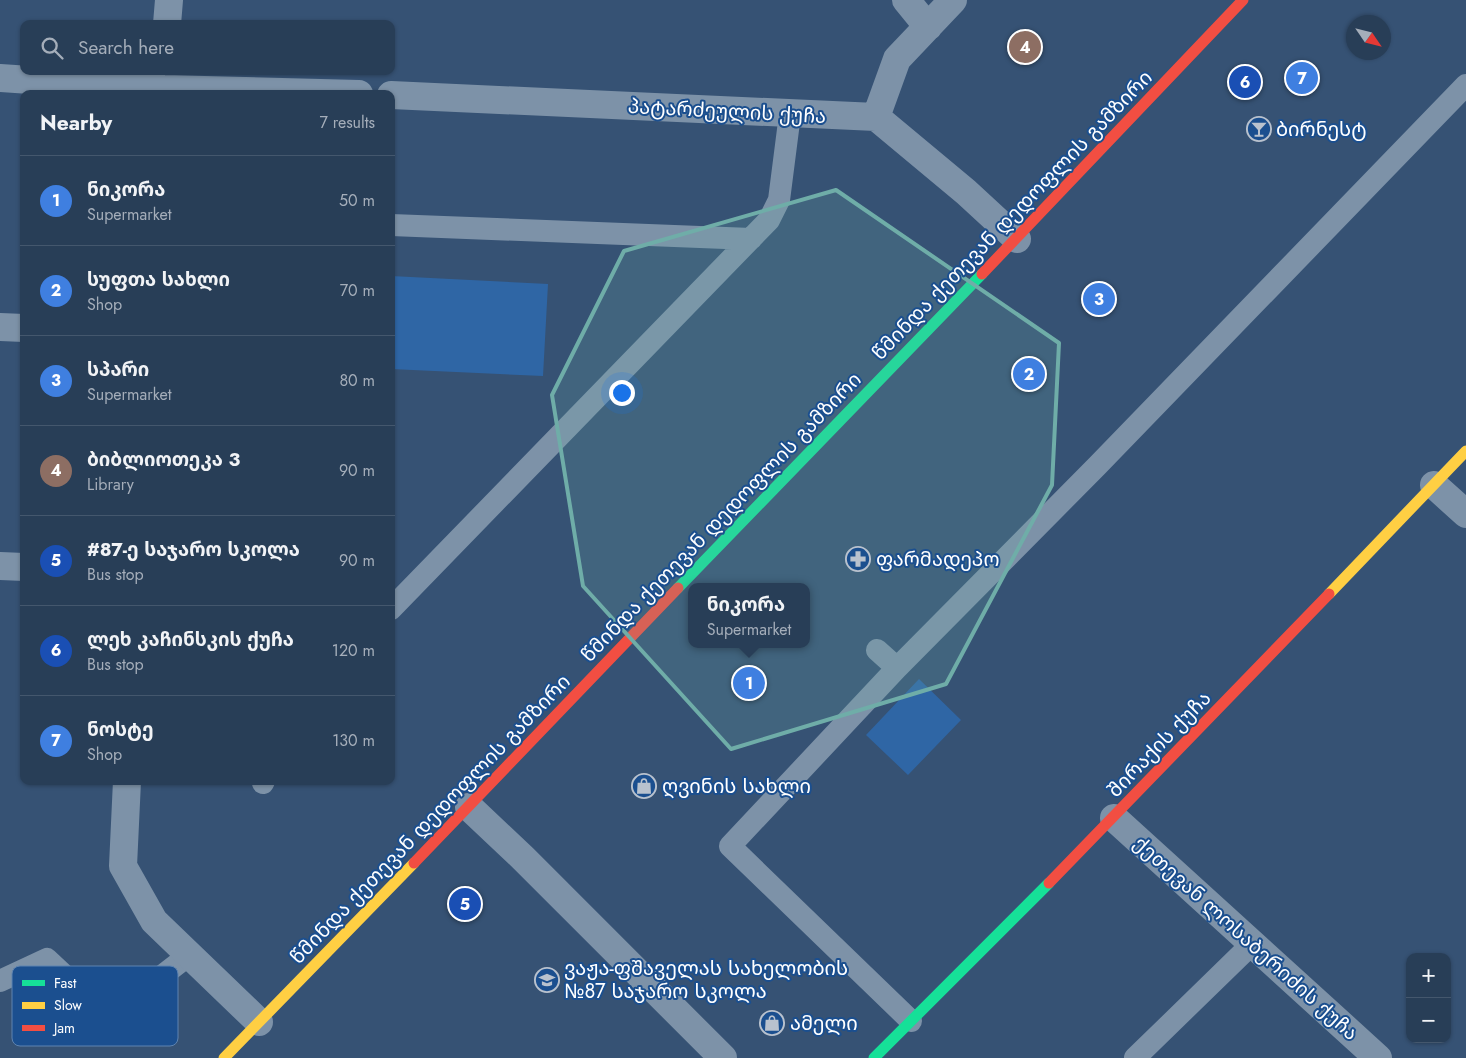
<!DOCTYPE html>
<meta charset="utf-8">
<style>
:root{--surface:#283e57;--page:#30455d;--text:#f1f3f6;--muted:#a5aeba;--line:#44576d;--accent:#d6ab8b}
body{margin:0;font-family:Jost,"Noto Sans Georgian",sans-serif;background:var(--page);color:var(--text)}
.controls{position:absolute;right:15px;bottom:15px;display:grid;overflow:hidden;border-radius:10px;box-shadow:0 1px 4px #0004}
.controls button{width:45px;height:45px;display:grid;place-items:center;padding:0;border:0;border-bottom:1px solid var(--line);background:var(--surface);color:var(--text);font:25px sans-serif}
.compass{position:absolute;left:1346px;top:15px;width:45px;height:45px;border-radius:50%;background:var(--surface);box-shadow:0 1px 4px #0004;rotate:125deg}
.you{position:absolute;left:621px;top:392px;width:18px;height:18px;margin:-12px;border:4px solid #fff;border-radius:50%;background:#1a73e8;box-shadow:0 0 0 8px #1a73e833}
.badge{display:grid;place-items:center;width:32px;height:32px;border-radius:50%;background:var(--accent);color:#fff;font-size:16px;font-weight:700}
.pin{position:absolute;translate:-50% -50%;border:2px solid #fff;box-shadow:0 1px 5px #0006}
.popup{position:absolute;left:688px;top:583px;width:122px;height:65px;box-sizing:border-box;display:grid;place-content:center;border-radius:10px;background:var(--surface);filter:drop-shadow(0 1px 4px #0005);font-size:16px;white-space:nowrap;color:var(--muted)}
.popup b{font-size:19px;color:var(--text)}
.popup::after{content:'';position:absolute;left:50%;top:100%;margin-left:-10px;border:10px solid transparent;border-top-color:var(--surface)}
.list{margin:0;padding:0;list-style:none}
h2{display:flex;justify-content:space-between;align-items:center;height:65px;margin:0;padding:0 20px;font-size:21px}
h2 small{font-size:16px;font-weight:400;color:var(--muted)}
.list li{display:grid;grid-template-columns:32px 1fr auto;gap:15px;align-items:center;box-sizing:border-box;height:90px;padding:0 20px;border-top:1px solid var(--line)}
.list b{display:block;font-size:19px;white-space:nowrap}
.list p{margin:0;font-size:16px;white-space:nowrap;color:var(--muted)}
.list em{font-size:16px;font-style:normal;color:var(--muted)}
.icon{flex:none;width:28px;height:28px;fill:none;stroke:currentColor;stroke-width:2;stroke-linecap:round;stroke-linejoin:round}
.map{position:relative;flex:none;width:1466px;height:1058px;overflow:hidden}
.search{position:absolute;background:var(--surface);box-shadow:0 1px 4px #0004;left:20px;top:20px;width:375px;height:55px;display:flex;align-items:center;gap:12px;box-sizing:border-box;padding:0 18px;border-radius:10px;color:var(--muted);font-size:19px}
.panel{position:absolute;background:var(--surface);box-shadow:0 1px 4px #0004;left:20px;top:90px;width:375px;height:695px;border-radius:10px}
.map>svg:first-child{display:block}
.green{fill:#2f66a5}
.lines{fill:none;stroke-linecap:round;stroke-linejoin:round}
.lane{stroke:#7d92a8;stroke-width:22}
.street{stroke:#7d92a8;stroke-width:28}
.fast{stroke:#16e098;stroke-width:11}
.slow{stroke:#ffcf43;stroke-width:11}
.jam{stroke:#f24e42;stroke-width:11}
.marked{fill:#6fada8;fill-opacity:0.2;stroke:#6fada8;stroke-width:4;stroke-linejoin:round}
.labels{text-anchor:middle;stroke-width:4;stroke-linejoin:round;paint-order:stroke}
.street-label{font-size:20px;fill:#fff;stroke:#1b4f8f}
.poi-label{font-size:20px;fill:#fff;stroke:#1b4f8f;text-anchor:start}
.key{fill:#1b4f8f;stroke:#5f84b1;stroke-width:1}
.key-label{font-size:14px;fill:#fff}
</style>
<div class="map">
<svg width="1466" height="1058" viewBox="0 0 1466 1058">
<rect width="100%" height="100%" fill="#365274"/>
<path class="green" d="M391,276l157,8 -5,92 -152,-7z
M919,679l42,41 -53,55 -42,-40z"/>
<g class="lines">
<path class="lane" d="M391,225l360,14
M391,609l378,-389 10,-20 11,-86
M877,650l20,18 -167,178 181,175
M897,668l200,-202 369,-381
M263,783l1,-2
M0,981l47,-22 62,58 80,-62
M1135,1058l117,-114"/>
<path class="street" d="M906,0l22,27
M167,24l2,-24
M0,78l164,11 195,5
M391,95l485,22 90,75 51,47
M876,117l21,-58 56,-59
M0,327l24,1
M1434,485l32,29
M0,566l24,1
M127,781l-4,85 31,55 105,101
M469,807l54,51 200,200
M1114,818l264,240"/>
<path class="fast" d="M678,588l304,-314
M874,1058l175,-175"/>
<path class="slow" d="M1329,594l137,-143
M224,1058l190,-195"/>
<path class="jam" d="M982,274l261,-274
M414,863l264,-275
M1049,883l280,-289"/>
</g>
<path class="marked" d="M836,190l223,153 -7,142 -106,199 -215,65 -148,-163 -31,-191 72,-144z"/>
<defs>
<symbol id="bar-ring" viewBox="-11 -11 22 22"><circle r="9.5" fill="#1b4f8f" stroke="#b9c2ce" stroke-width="1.5"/><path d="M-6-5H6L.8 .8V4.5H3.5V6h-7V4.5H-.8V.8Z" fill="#b9c2ce"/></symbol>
<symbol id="pharmacy-ring" viewBox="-11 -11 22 22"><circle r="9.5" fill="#1b4f8f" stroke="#b9c2ce" stroke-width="1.5"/><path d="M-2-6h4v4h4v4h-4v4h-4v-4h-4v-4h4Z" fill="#b9c2ce"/></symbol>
<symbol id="shop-ring" viewBox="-11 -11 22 22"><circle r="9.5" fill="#1b4f8f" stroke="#b9c2ce" stroke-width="1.5"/><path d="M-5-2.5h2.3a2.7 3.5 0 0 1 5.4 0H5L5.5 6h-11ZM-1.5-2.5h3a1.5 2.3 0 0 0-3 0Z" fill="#b9c2ce"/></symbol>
<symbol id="school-ring" viewBox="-11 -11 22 22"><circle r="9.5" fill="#1b4f8f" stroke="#b9c2ce" stroke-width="1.5"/><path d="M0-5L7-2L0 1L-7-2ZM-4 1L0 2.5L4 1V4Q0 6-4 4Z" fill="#b9c2ce"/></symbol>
</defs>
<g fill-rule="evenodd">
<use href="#bar-ring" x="1245" y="115" width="28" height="28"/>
<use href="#pharmacy-ring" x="844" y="545" width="28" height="28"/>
<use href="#shop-ring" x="630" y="772" width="28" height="28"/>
<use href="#school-ring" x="533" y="966" width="28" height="28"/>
<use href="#shop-ring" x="758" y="1009" width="28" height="28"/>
</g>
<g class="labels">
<g class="street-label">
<text transform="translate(727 111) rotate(3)" y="7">პატარძეულის ქუჩა</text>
<text transform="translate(1012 215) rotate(-46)" y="7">წმინდა ქეთევან დედოფლის გამზირი</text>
<text transform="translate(721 517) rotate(-46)" y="7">წმინდა ქეთევან დედოფლის გამზირი</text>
<text transform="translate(1159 744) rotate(-46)" y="7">შირაქის ქუჩა</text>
<text transform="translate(430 819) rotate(-46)" y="7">წმინდა ქეთევან დედოფლის გამზირი</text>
<text transform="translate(1246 938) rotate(42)" y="7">ქეთევან ლოსაბერიძის ქუჩა</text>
</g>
<g class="poi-label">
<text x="1276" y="136">ბირნესტ</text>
<text x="876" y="566">ფარმადეპო</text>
<text x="662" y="793">ღვინის სახლი</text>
<text x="564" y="975">ვაჟა-ფშაველას სახელობის<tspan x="564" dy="23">№87 საჯარო სკოლა</tspan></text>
<text x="790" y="1030">ამელი</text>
</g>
</g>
<rect x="12" y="966" width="166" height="80" rx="8" class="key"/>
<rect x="22" y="980" width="23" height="6" fill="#16e098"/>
<rect x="22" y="1002" width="23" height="7" fill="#ffcf43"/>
<rect x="22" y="1025" width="23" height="6" fill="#f24e42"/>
<g class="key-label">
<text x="54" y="988">Fast</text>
<text x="54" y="1010">Slow</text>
<text x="54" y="1033">Jam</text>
</g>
</svg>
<div class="controls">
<button>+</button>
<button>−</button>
</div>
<svg class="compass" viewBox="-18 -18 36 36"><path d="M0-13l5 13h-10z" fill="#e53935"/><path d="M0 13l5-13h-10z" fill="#a5aeba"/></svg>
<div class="you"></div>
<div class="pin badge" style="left:749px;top:683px;background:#3f7fe0">1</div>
<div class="popup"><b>ნიკორა</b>Supermarket</div>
<div class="pin badge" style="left:1029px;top:374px;background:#3f7fe0">2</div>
<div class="pin badge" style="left:1099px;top:299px;background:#3f7fe0">3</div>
<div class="pin badge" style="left:1025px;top:47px;background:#8d6e63">4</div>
<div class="pin badge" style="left:465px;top:904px;background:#1a4fb4">5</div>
<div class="pin badge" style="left:1245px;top:82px;background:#1a4fb4">6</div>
<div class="pin badge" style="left:1302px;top:78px;background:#3f7fe0">7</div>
<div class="search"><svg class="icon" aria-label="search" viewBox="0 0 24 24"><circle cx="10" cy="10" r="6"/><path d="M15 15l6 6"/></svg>Search here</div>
<section class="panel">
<h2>Nearby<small>7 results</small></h2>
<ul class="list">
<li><span class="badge" style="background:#3f7fe0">1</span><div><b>ნიკორა</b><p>Supermarket</p></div><em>50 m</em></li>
<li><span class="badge" style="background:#3f7fe0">2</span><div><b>სუფთა სახლი</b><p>Shop</p></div><em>70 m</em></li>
<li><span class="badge" style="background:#3f7fe0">3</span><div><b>სპარი</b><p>Supermarket</p></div><em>80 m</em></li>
<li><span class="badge" style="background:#8d6e63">4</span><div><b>ბიბლიოთეკა 3</b><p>Library</p></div><em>90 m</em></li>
<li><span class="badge" style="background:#1a4fb4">5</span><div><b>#87-ე საჯარო სკოლა</b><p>Bus stop</p></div><em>90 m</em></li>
<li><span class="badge" style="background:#1a4fb4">6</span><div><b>ლეხ კაჩინსკის ქუჩა</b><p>Bus stop</p></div><em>120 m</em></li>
<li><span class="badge" style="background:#3f7fe0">7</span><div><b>ნოსტე</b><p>Shop</p></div><em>130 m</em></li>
</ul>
</section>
</div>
